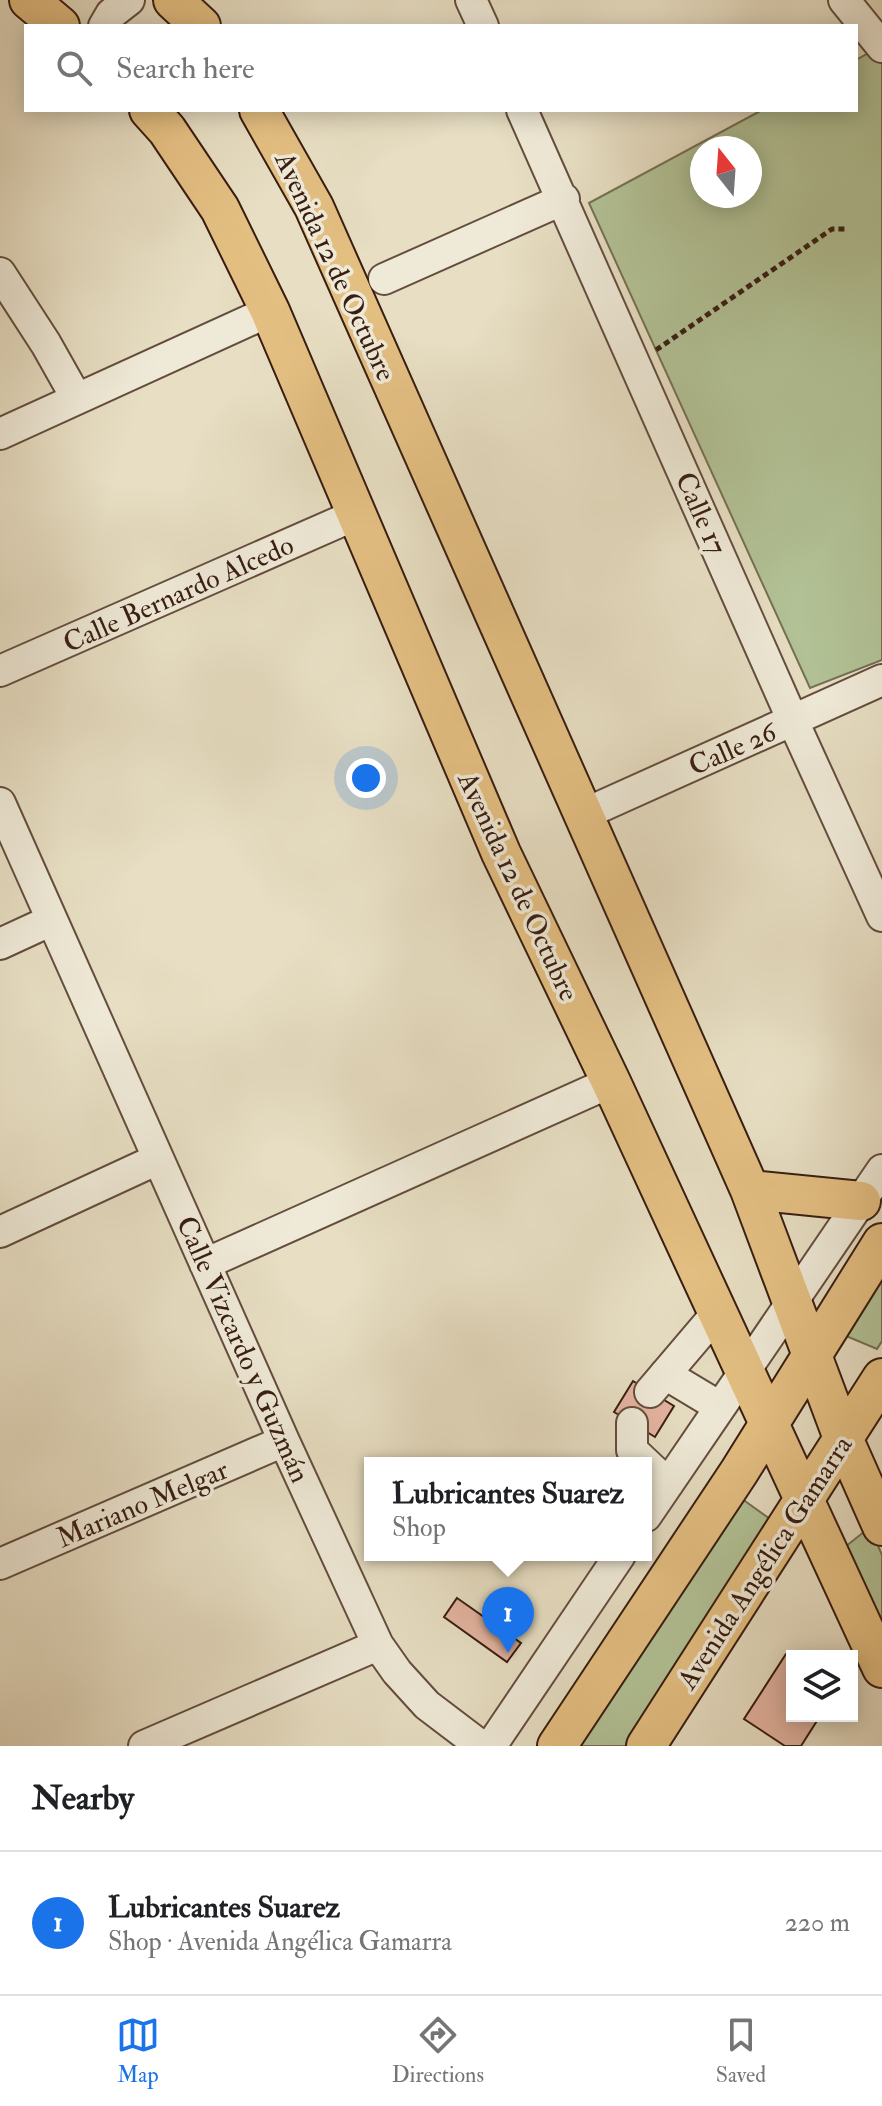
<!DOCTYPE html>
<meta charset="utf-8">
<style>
:root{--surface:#fff;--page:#f2f2f2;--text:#202124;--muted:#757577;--line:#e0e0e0;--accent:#1a73e8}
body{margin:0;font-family:"IM FELL Double Pica",serif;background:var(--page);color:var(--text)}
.controls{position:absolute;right:24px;bottom:24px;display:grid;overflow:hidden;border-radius:0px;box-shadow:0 4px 20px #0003}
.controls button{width:72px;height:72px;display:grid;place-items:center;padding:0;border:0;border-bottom:2px solid var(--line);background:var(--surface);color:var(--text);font:40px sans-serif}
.compass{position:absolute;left:690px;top:136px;width:72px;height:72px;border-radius:50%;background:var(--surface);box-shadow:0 4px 20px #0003;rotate:343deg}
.you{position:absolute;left:366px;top:778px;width:28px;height:28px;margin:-20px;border:6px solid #fff;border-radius:50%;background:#1a73e8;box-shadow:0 0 0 12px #1a73e833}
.badge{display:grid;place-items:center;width:52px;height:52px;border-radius:50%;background:var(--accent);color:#fff;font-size:26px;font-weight:700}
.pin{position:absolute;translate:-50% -66px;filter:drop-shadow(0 2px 4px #0008)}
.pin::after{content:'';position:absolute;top:42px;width:28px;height:24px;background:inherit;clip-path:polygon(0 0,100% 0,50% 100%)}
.popup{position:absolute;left:364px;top:1457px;width:288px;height:104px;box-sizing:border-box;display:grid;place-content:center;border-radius:0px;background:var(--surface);filter:drop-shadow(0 2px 6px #0005);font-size:26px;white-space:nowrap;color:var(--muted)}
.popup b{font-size:30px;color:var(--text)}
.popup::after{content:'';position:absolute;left:50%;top:100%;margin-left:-16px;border:16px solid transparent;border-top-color:var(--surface)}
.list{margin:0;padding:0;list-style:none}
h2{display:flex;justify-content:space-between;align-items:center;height:104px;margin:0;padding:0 32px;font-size:34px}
h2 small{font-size:26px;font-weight:400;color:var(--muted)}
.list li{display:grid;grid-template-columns:52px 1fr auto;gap:24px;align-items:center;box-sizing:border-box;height:144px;padding:0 32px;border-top:2px solid var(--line)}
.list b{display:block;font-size:30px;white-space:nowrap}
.list p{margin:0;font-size:26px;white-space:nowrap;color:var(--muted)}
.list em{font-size:26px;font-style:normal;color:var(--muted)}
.icon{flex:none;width:44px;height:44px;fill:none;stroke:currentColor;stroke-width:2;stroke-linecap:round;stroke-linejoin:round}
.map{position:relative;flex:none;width:882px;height:1746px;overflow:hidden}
.search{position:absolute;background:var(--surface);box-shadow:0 4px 20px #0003;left:24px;right:24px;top:24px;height:88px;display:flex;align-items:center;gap:20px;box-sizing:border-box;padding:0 28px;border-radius:0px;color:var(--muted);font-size:30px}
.sheet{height:248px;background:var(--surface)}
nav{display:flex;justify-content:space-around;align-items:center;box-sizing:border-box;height:112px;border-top:2px solid var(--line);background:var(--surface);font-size:22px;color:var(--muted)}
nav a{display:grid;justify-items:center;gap:4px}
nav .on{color:var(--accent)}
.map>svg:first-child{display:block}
.green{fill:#b2c296;stroke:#757054;stroke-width:2;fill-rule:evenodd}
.building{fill:#e4b4a1;stroke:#381d11;stroke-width:2}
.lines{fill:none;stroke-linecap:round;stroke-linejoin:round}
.minor-casing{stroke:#644d3e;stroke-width:34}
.major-casing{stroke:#381d11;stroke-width:42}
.path{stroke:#381d11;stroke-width:5;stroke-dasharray:6 4;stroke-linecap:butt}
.minor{stroke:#efead8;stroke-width:30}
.major{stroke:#e4bf82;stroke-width:38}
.labels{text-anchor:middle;stroke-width:7;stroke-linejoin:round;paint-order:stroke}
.street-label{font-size:28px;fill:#381d11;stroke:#efead8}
</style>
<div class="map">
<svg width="882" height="1746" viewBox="0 0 882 1746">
<rect width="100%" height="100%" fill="#e7dec3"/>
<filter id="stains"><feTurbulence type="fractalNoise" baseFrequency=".0025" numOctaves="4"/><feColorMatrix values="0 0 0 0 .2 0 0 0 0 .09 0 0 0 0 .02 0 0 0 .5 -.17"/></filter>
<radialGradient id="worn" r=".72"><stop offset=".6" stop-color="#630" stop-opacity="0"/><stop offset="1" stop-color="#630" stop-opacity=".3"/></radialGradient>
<path class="green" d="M879,47l3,4v609l-72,28 -221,-485 173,-93h94v-50zM702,148h48v48h-48z
M882,1266v75l-5,8 -38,-16z
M738,1496l32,23 -144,227h-46z
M870,1527l12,28v73l-37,-81z"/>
<path class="building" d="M633,1381l41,25 -19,31 -41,-25z
M457,1598l64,45 -14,19 -63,-45z
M798,1652l6,4h-12v60h28l-19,30h-16l-41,-27 42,-65z"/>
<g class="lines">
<defs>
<path id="minor" d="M471,0l12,26
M844,0l38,47
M104,26l7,-12 18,-14
M522,110l271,611 89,195
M0,273l46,71 31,55
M384,279l180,-80
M0,434l270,-123
M0,671l355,-156
M0,803l284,638 94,204 19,27 30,33 54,41
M582,815l300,-135
M0,944l52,-24
M0,1232l158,-73
M205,1264l406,-182
M665,1374l55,33
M650,1392l68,-80
M632,1423v27l36,34
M646,1516l236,-346
M0,1564l284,-123
M144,1746l234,-101
M491,1746l129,-191"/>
<path id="major" d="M29,0l31,26
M173,0l28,26
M149,110l18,20 53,79 50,102 231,542 110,229 271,586
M259,110l55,97 436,983 93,248 39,88
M750,1190l111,11
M557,1746l182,-274 143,-229
M646,1746l236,-368"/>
</defs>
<use href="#minor" class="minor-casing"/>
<use href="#major" class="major-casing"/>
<path class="path" d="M656,350l176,-121h14"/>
<use href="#minor" class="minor"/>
<use href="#major" class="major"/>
</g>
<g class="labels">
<g class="street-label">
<text transform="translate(336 266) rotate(65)" y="10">Avenida 12 de Octubre</text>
<text transform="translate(702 513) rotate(66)" y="10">Calle 17</text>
<text transform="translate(178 593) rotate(-24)" y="10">Calle Bernardo Alcedo</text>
<text transform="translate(732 748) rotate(-24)" y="10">Calle 26</text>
<text transform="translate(519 886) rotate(65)" y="10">Avenida 12 de Octubre</text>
<text transform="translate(244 1349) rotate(66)" y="10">Calle Vizcardo y Guzmán</text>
<text transform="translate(142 1503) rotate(-23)" y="10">Mariano Melgar</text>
<text transform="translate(764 1562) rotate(-57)" y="10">Avenida Angélica Gamarra</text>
</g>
</g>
<rect width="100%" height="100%" filter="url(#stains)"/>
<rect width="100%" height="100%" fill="url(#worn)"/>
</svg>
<div class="controls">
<button><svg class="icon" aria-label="layers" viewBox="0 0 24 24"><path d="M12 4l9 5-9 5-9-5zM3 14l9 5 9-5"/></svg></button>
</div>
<svg class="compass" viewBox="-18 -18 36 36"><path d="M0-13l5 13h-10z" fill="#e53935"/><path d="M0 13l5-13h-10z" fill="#757577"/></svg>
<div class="you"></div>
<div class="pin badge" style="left:508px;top:1653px">1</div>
<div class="popup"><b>Lubricantes Suarez</b>Shop</div>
<div class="search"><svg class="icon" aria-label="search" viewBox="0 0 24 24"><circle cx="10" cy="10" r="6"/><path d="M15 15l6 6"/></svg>Search here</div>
</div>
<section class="sheet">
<h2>Nearby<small></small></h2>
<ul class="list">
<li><span class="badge">1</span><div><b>Lubricantes Suarez</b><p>Shop · Avenida Angélica Gamarra</p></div><em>220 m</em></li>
</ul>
</section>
<nav>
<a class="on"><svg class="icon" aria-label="map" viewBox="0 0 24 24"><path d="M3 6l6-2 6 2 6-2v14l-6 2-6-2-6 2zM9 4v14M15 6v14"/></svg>Map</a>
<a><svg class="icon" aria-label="directions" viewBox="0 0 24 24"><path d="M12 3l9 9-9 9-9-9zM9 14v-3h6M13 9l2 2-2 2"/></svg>Directions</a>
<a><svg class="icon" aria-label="saved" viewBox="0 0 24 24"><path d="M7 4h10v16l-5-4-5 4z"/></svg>Saved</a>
</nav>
